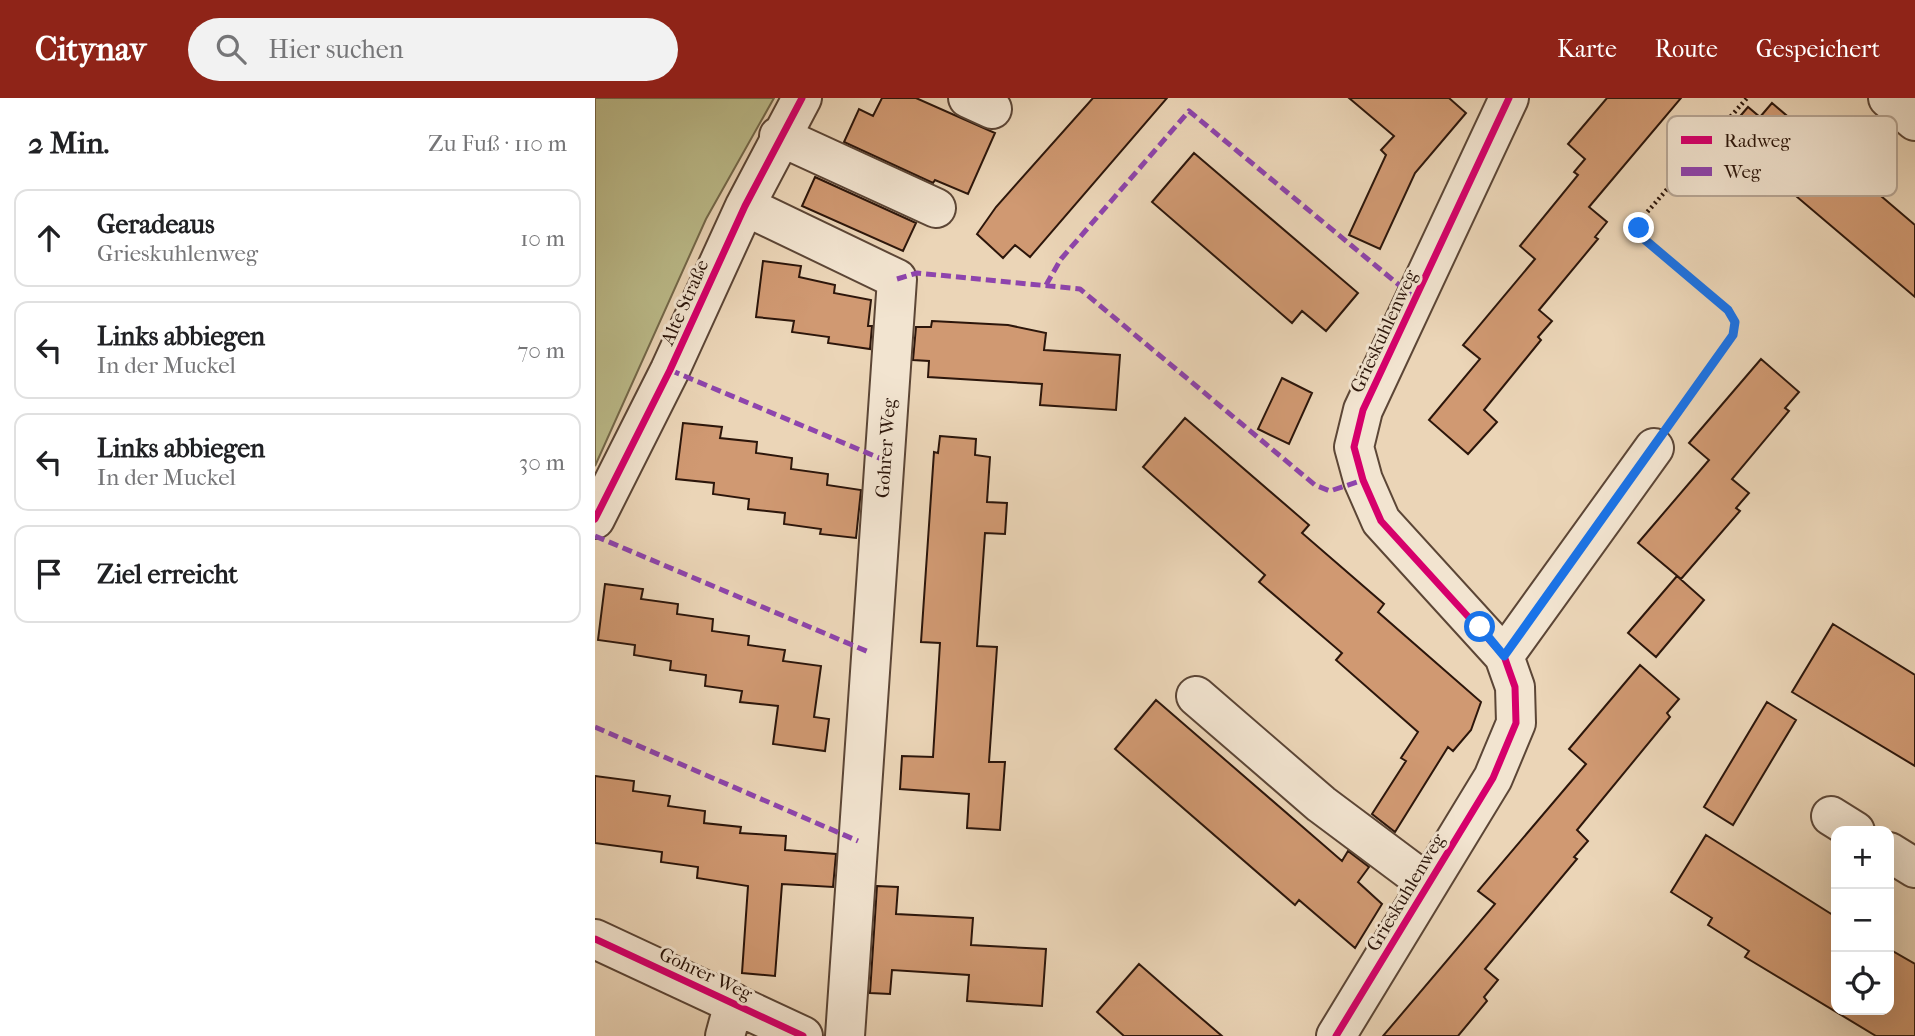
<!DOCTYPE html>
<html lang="de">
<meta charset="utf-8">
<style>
:root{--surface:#fff;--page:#f2f2f2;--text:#202124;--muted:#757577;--line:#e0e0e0;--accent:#8f2418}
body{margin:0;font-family:"IM FELL French Canon",serif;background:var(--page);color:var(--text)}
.controls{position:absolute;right:21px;bottom:21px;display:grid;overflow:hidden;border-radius:14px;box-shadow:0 7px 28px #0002}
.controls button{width:63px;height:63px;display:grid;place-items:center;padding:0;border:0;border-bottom:2px solid var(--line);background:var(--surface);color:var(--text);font:35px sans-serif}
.stop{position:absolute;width:21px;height:21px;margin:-16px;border:5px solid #1a73e8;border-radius:50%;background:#fff}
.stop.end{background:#1a73e8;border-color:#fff;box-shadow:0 2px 7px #0008}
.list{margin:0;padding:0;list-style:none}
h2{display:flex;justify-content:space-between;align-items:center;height:91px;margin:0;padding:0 28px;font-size:30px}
h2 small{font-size:23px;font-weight:400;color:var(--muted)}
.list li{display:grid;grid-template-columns:46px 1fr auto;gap:21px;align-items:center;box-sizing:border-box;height:98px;margin:0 14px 14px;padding:0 14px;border:2px solid var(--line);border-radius:14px}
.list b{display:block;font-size:26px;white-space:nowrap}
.list p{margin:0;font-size:23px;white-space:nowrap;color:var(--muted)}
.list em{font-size:23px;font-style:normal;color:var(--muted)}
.icon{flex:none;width:38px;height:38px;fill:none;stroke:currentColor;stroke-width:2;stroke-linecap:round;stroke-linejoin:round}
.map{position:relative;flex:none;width:1320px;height:938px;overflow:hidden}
header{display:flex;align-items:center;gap:42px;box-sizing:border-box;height:98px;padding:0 35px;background:var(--accent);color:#fff}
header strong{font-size:33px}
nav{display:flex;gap:38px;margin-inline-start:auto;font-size:24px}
.search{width:490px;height:63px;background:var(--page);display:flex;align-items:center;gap:18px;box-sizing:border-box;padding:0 24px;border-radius:38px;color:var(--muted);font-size:26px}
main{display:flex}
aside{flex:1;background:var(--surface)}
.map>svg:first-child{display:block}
.green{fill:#bcbc8b;stroke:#74694b;stroke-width:2}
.building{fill:#d09972;stroke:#2c160b;stroke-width:2}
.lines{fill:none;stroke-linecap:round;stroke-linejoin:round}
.minor-casing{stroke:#5c4636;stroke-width:42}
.path{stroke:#2c160b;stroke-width:4.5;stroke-dasharray:2 3.5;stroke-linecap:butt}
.minor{stroke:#f2e4d0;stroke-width:38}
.quiet{stroke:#8e44ad;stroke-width:5;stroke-dasharray:10 5;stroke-linecap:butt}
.cycleway-casing{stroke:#f2e4d0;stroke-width:11}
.cycleway{stroke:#d6006c;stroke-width:7}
.route{stroke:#1a73e8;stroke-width:9}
.labels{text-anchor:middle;stroke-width:6;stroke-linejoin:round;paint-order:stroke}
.street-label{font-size:19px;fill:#2c160b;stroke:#f2e4d0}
.key{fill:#f2e4d0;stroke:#b7a695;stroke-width:2}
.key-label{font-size:19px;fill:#2c160b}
</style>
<header>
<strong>Citynav</strong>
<div class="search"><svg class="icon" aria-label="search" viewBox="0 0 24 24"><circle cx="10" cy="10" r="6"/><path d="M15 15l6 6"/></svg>Hier suchen</div>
<nav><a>Karte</a><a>Route</a><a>Gespeichert</a></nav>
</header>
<main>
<aside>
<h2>2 Min.<small>Zu Fuß · 110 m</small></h2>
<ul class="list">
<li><svg class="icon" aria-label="ahead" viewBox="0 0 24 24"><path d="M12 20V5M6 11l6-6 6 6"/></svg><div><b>Geradeaus</b><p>Grieskuhlenweg</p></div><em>10 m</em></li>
<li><svg class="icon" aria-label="left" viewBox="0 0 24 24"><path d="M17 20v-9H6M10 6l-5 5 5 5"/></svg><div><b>Links abbiegen</b><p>In der Muckel</p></div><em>70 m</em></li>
<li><svg class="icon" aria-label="left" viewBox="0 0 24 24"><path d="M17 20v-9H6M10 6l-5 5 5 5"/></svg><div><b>Links abbiegen</b><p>In der Muckel</p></div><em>30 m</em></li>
<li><svg class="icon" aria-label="arrive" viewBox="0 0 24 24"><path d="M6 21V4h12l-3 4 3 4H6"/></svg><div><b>Ziel erreicht</b></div></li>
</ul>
</aside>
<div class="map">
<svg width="1320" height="938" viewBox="0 0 1320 938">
<rect width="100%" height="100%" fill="#ebd5b7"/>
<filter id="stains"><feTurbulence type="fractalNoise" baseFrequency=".00286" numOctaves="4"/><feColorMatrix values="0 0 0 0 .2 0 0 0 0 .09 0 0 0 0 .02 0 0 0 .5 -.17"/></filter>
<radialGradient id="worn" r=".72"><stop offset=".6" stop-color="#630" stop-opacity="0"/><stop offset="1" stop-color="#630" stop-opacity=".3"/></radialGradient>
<path class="green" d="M0,0h179l-68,121 -111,247z"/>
<path class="building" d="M287,0h34l79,35 -27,61 -33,-14 -2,3 -89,-41 15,-33 14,7z
M498,0h74l-137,159 -15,-12 -12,13 -26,-24 19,-27z
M754,0h100l17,15 -51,60 -35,76 -31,-14 37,-80 -5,-5 13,-14z
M1012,0h74l-92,109 18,15 -12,15 3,2 -59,71 13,11 -14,16 3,3 -57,70 13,12 -29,32 -39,-34 51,-61 -17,-14 72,-86 -15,-13 58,-71 -4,-3 11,-13 -17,-15z
M1177,5l143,122v72l-191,-162 24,-28 12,10z
M599,55l164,140 -32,38 -24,-20 -10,12 -140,-121z
M220,79l101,46 -13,28 -101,-45z
M168,163l38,5 -2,11 36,8 -1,8 37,7 -3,26h4l-2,23 -42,-6 1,-6 -37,-5 2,-11 -38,-4z
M337,223l76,4 38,8 -2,17 76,5 -4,55 -76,-5 2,-21 -114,-7 1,-16 -16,-1 3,-33h15z
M1166,261l38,33 -14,16 4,3 -57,68 17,14 -13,15 4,3 -59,68 -43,-36 71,-83 -20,-17z
M687,280l30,15 -23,51 -31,-15z
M590,320l124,107 -7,8 82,71 -6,8 103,90 -10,28 -18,21 -5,-4 -53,85 -23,-18 34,-53 -5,-3 17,-26 -82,-72 6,-7 -83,-71 6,-7 -122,-108z
M88,325l39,4 -2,11 37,4 -1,11 36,5 -1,11 37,5 -1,11 34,5 -5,48 -36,-4 1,-5 -37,-5 1,-11 -37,-4 1,-10 -36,-5 1,-11 -38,-4z
M345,338l36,3 -1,16 15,2 -3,45 20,1 -2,31 -20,-1 -8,113 20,1 -8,115h16l-5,68 -33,-2 2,-34 -69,-5 2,-33 31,1 7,-114 -19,-1 13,-190 4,1z
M1082,478l27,24 -48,57 -28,-24z
M10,486l38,5 -2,10 37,5 -1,10 36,5 -1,12 37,5 -1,9 37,5 -2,11 38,5 -7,51 15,2 -4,32 -52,-7 5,-38 -38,-4 2,-11 -37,-5 1,-11 -36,-5 1,-9 -37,-6 1,-10 -37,-5z
M1238,526l82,51v91l-123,-74z
M1045,567l39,34 -12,14 3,4 -93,113 11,11 -14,16 3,2 -92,110 13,11 -14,17 3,4 -29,35h-75l112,-132 -17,-13 108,-127 -17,-15z
M561,602l186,161 6,-10 21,16 -11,15 24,22 -27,44 -56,-48 -4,5 -180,-156z
M1172,604l29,18 -63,105 -29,-18z
M0,678l39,5 -1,10 37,5 -2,10 37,5 -1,12 37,4 -1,6 46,3 -1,14 51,4 -3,33 -51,-3 -7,92 -33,-3 6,-87 -51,-8 1,-11 -37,-5 1,-10 -67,-9z
M1111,737l130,82v93h53v-61l26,15v72h-39l-131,-79 4,-6 -41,-26 4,-7 -41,-26z
M282,788l21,1 -2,27 77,4 -2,27 75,4 -4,57 -75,-5 2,-26 -77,-5 -2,24 -20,-1z
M544,866l41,36 42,36h-98l-27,-24z"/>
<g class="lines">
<defs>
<path id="minor" d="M373,0l24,11
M1293,0l27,23
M184,38l157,72
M150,108l152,73 -52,757
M0,421l75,-149 75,-164 57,-108
M909,558l150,-208
M601,598l125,108 107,80
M1236,718l24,15
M1294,754l26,16
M0,841l208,97
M130,938l9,-33
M741,938l157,-258 23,-55 -1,-36 -11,-31 -123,-135 -18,-41 -9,-33 9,-37 146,-312"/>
</defs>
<use href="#minor" class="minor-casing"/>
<path class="path" d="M1080,321l57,-84 3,-13 -7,-12 -84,-71 -5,-11 3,-10 105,-120"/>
<use href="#minor" class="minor"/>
<path class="quiet" d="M302,181l20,-6 163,16 235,196 15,6 33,-11
M451,187l15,-26 128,-148 227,188
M75,272l214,90
M0,438l276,117
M0,629l263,114"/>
<defs>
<path id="cycleway" d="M0,421l75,-149 75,-164 57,-108
M0,841l208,97
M741,938l157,-258 23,-55 -1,-36 -11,-31 -123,-135 -18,-41 -9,-33 9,-37 146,-312"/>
</defs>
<use href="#cycleway" class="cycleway-casing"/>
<use href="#cycleway" class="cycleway"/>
</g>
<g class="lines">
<path class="route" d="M885,529l24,29 229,-321 2,-13 -7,-12 -84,-71 -5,-11"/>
</g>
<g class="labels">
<g class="street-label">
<text transform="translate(89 204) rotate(-66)" y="7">Alte Straße</text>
<text transform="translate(788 233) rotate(-65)" y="7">Grieskuhlenweg</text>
<text transform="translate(290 350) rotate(-86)" y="7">Gohrer Weg</text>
<text transform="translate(810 794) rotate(-59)" y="7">Grieskuhlenweg</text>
<text transform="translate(111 875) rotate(25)" y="7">Gohrer Weg</text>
</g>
</g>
<rect x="1072" y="18" width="230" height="80" rx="10" class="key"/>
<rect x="1086" y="38" width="31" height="8" fill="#d6006c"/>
<rect x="1086" y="69" width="31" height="9" fill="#8e44ad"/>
<g class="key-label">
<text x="1129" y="49">Radweg</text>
<text x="1129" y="80">Weg</text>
</g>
<rect width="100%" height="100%" filter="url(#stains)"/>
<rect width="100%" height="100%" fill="url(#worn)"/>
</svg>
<div class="controls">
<button>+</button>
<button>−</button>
<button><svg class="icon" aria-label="locate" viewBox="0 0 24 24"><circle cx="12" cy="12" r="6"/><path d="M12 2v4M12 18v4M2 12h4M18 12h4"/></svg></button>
</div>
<div class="stop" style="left:885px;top:529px"></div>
<div class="stop end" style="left:1044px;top:130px"></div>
</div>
</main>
